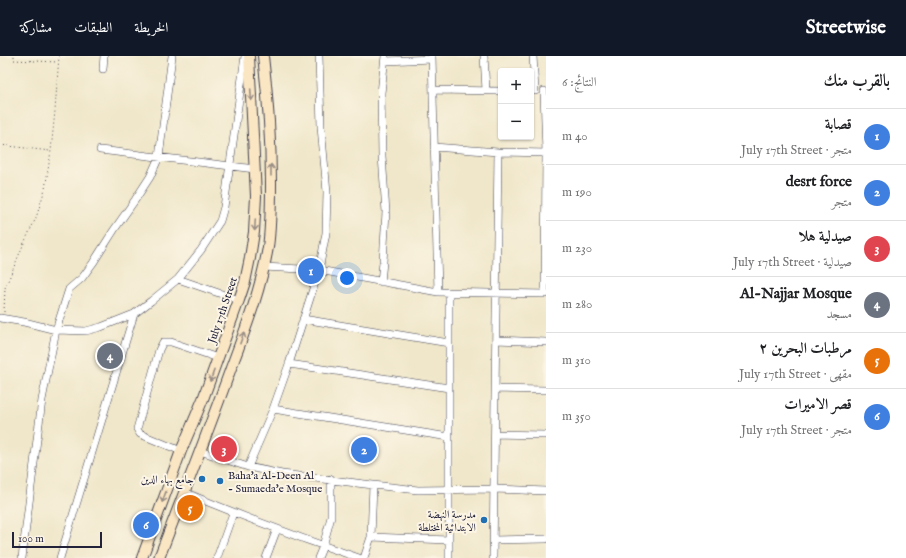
<!DOCTYPE html>
<html lang="ar">
<meta charset="utf-8">
<style>
:root{--surface:#fff;--page:#f6f6f6;--text:#202124;--muted:#757577;--line:#e0e0e0;--accent:#111827}
body{margin:0;font-family:"IM FELL English",Amiri,serif;background:var(--page);color:var(--text);direction:rtl}
.controls{position:absolute;right:12px;top:12px;display:grid;overflow:hidden;border-radius:4px;box-shadow:0 1px 3px #0004}
.controls button{width:36px;height:36px;display:grid;place-items:center;padding:0;border:0;border-bottom:1px solid var(--line);background:var(--surface);color:var(--text);font:20px sans-serif}
.scale{position:absolute;left:12px;bottom:10px;width:90px;box-sizing:border-box;padding-left:4px;border:2px solid #22223b;border-top:0;font-size:11px;line-height:14px;white-space:nowrap;color:#22223b;-webkit-text-stroke:3px #fcf5e5;paint-order:stroke}
.you{position:absolute;left:347px;top:222px;width:14px;height:14px;margin:-10px;border:3px solid #fff;border-radius:50%;background:#1a73e8;box-shadow:0 0 0 6px #1a73e833}
.badge{display:grid;place-items:center;width:26px;height:26px;border-radius:50%;background:var(--accent);color:#fff;font-size:13px;font-weight:700}
.pin{position:absolute;translate:-50% -50%;border:2px solid #fff;box-shadow:0 1px 4px #0006}
.list{margin:0;padding:0;list-style:none}
h2{display:flex;justify-content:space-between;align-items:center;height:52px;margin:0;padding:0 16px;font-size:17px}
h2 small{font-size:13px;font-weight:400;color:var(--muted)}
.list li{display:grid;grid-template-columns:26px 1fr auto;gap:12px;align-items:center;box-sizing:border-box;height:56px;padding:0 16px;border-top:1px solid var(--line)}
.list b{display:block;font-size:15px;white-space:nowrap}
.list p{margin:0;font-size:13px;white-space:nowrap;color:var(--muted)}
.list em{font-size:13px;font-style:normal;color:var(--muted)}
.map{position:relative;flex:none;width:546px;height:502px;overflow:hidden;direction:ltr}
header{display:flex;align-items:center;gap:24px;box-sizing:border-box;height:56px;padding:0 20px;background:var(--accent);color:#fff}
header strong{font-size:19px}
nav{display:flex;gap:22px;margin-inline-start:auto;font-size:14px}
main{display:flex}
aside{flex:1;background:var(--surface)}
.map>svg:first-child{display:block}
.lines{fill:none;stroke-linecap:round;stroke-linejoin:round}
.minor-casing{stroke:#414050;stroke-width:8}
.secondary-casing{stroke:#414050;stroke-width:12}
.path{stroke:#414050;stroke-width:1;stroke-dasharray:1 3;stroke-linecap:butt}
.minor{stroke:#fff;stroke-width:7}
.secondary{stroke:#fbe6c3;stroke-width:10}
.oneway{stroke:#998e86}
.poi-dot{fill:#1f6fb2;stroke:#fcf5e5;stroke-width:1.5}
.labels{text-anchor:middle;stroke-width:4;stroke-linejoin:round;paint-order:stroke}
.street-label{font-size:11px;fill:#22223b;stroke:#fcf5e5}
.poi-label{font-size:11px;fill:#22223b;stroke:#fcf5e5;text-anchor:end}
</style>
<header>
<strong>Streetwise</strong>
<nav><a>الخريطة</a><a>الطبقات</a><a>مشاركة</a></nav>
</header>
<main>
<aside>
<h2>بالقرب منك<small>النتائج: 6</small></h2>
<ul class="list">
<li><span class="badge" style="background:#3f7fe0">1</span><div><b>قصابة</b><p>متجر · July 17th Street</p></div><em>40 m</em></li>
<li><span class="badge" style="background:#3f7fe0">2</span><div><b>desrt force</b><p>متجر</p></div><em>190 m</em></li>
<li><span class="badge" style="background:#e0444e">3</span><div><b>صيدلية هلا</b><p>صيدلية · July 17th Street</p></div><em>230 m</em></li>
<li><span class="badge" style="background:#6b7280">4</span><div><b>Al-Najjar Mosque</b><p>مسجد</p></div><em>280 m</em></li>
<li><span class="badge" style="background:#e8710a">5</span><div><b>مرطبات البحرين ٢</b><p>مقهى · July 17th Street</p></div><em>310 m</em></li>
<li><span class="badge" style="background:#3f7fe0">6</span><div><b>قصر الاميرات</b><p>متجر · July 17th Street</p></div><em>350 m</em></li>
</ul>
</aside>
<div class="map">
<svg width="546" height="502" viewBox="0 0 546 502">
<rect width="100%" height="100%" fill="#fcf5e5"/>
<filter id="ink" filterUnits="userSpaceOnUse"><feTurbulence type="fractalNoise" baseFrequency=".025" numOctaves="2"/><feDisplacementMap in="SourceGraphic" scale="8" xChannelSelector="R" yChannelSelector="G"/><feConvolveMatrix kernelMatrix="1 2 1 2 8 2 1 2 1" color-interpolation-filters="sRGB"/></filter>
<filter id="wash" filterUnits="userSpaceOnUse"><feTurbulence type="fractalNoise" baseFrequency=".012" numOctaves="4" result="noise"/><feDisplacementMap in="SourceGraphic" scale="16" xChannelSelector="R" yChannelSelector="G"/><feGaussianBlur stdDeviation="0.9" result="paint"/><feColorMatrix in="noise" values="0 0 0 0 0 0 0 0 0 0 0 0 0 0 0 0 0 1.4 0 .05"/><feComposite in="paint" operator="in"/></filter>
<g filter="url(#wash)">
<rect width="100%" height="100%" fill="#f0e7ca"/>
</g>
<g filter="url(#ink)">
<g class="lines">
<defs>
<path id="minor" d="M432,0l6,236
M484,0l2,34
M533,0l2,35
M385,5l47,-2
M103,13l1,-13
M433,34l68,1
M544,35l2,62 -1,141
M434,91l64,5 48,1
M100,94l155,19
M264,211l55,3 119,22 108,2
M178,223l61,21
M381,226l2,-20 3,-50 -4,-56 -1,-63 4,-37
M0,262l24,4 32,8 30,1 15,-4 33,-13 17,-13 27,-22 23,-29 19,-29 4,-14 21,-151
M303,263l146,24
M496,284l50,2
M289,308l160,24
M495,333l51,1
M273,353l176,28
M495,378l51,1
M181,395l-41,-17 -3,-5 22,-79 4,-8h8l47,16
M200,395l48,16 34,7 91,11 45,5 76,-1 52,2
M248,411l25,-58 16,-45 30,-94 7,-37 1,-41 -6,-65 -2,-71
M184,436c57,24 115,46 175,66
M371,481l78,3
M494,484l52,-1
M22,502l20,-158 14,-70 13,-41 13,-11 11,-15 21,-33 21,-30 15,-23 9,-20 13,-101
M60,502l74,-244
M217,502l16,-45
M266,502l11,-29
M318,502l5,-12 8,-29v-38
M364,502l7,-21 2,-52
M449,502v-266
M493,502l5,-406"/>
<path id="secondary" d="M142,502l39,-107 22,-52 36,-99 6,-18 5,-24 4,-26 2,-36 -7,-140
M159,502c24,-63 49,-126 72,-190 15,-40 30,-79 37,-121 3,-21 3,-43 3,-64 0,-42 -3,-85 -8,-127"/>
</defs>
<use href="#minor" class="minor-casing"/>
<use href="#secondary" class="secondary-casing"/>
<path class="path" d="M14,0v4l43,2
M0,89l50,6
M4,256l1,-24 19,-45 12,-25 9,-29 6,-38 4,-40 4,-55"/>
<use href="#minor" class="minor"/>
<use href="#secondary" class="secondary"/>
</g>
<defs><path id="oneway-shaft" d="M-6 0H5M1.5-3L5.5 0L1.5 3" fill="none" stroke-width="1.6" stroke-linecap="round" stroke-linejoin="round"/></defs>
<g class="oneway">
<use href="#oneway-shaft" transform="translate(251 39) rotate(87)"/>
<use href="#oneway-shaft" transform="translate(271 114) rotate(-90)"/>
<use href="#oneway-shaft" transform="translate(255 169) rotate(93)"/>
<use href="#oneway-shaft" transform="translate(242 282) rotate(-70)"/>
<use href="#oneway-shaft" transform="translate(212 320) rotate(110)"/>
<use href="#oneway-shaft" transform="translate(164 441) rotate(110)"/>
</g>
</g>
<g class="poi-dot">
<circle cx="202" cy="423" r="4"/>
<circle cx="220" cy="425" r="4"/>
<circle cx="484" cy="464" r="4"/>
</g>
<g class="labels">
<g class="street-label">
<text transform="translate(222 254) rotate(-71)" y="4">July 17th Street</text>
</g>
<g class="poi-label">
<text x="228" y="423" text-anchor="start">Baha'a Al-Deen Al<tspan x="228" dy="13">- Sumaeda'e Mosque</tspan></text>
<text x="194" y="427">جامع بهاء الدين</text>
<text x="476" y="462">مدرسة النهضة<tspan x="476" dy="13">الابتدائية المختلطة</tspan></text>
</g>
</g>
</svg>
<div class="controls">
<button>+</button>
<button>−</button>
</div>
<div class="scale">100 m</div>
<div class="you"></div>
<div class="pin badge" style="left:311px;top:215px;background:#3f7fe0">1</div>
<div class="pin badge" style="left:364px;top:394px;background:#3f7fe0">2</div>
<div class="pin badge" style="left:224px;top:393px;background:#e0444e">3</div>
<div class="pin badge" style="left:110px;top:300px;background:#6b7280">4</div>
<div class="pin badge" style="left:190px;top:452px;background:#e8710a">5</div>
<div class="pin badge" style="left:146px;top:469px;background:#3f7fe0">6</div>
</div>
</main>
